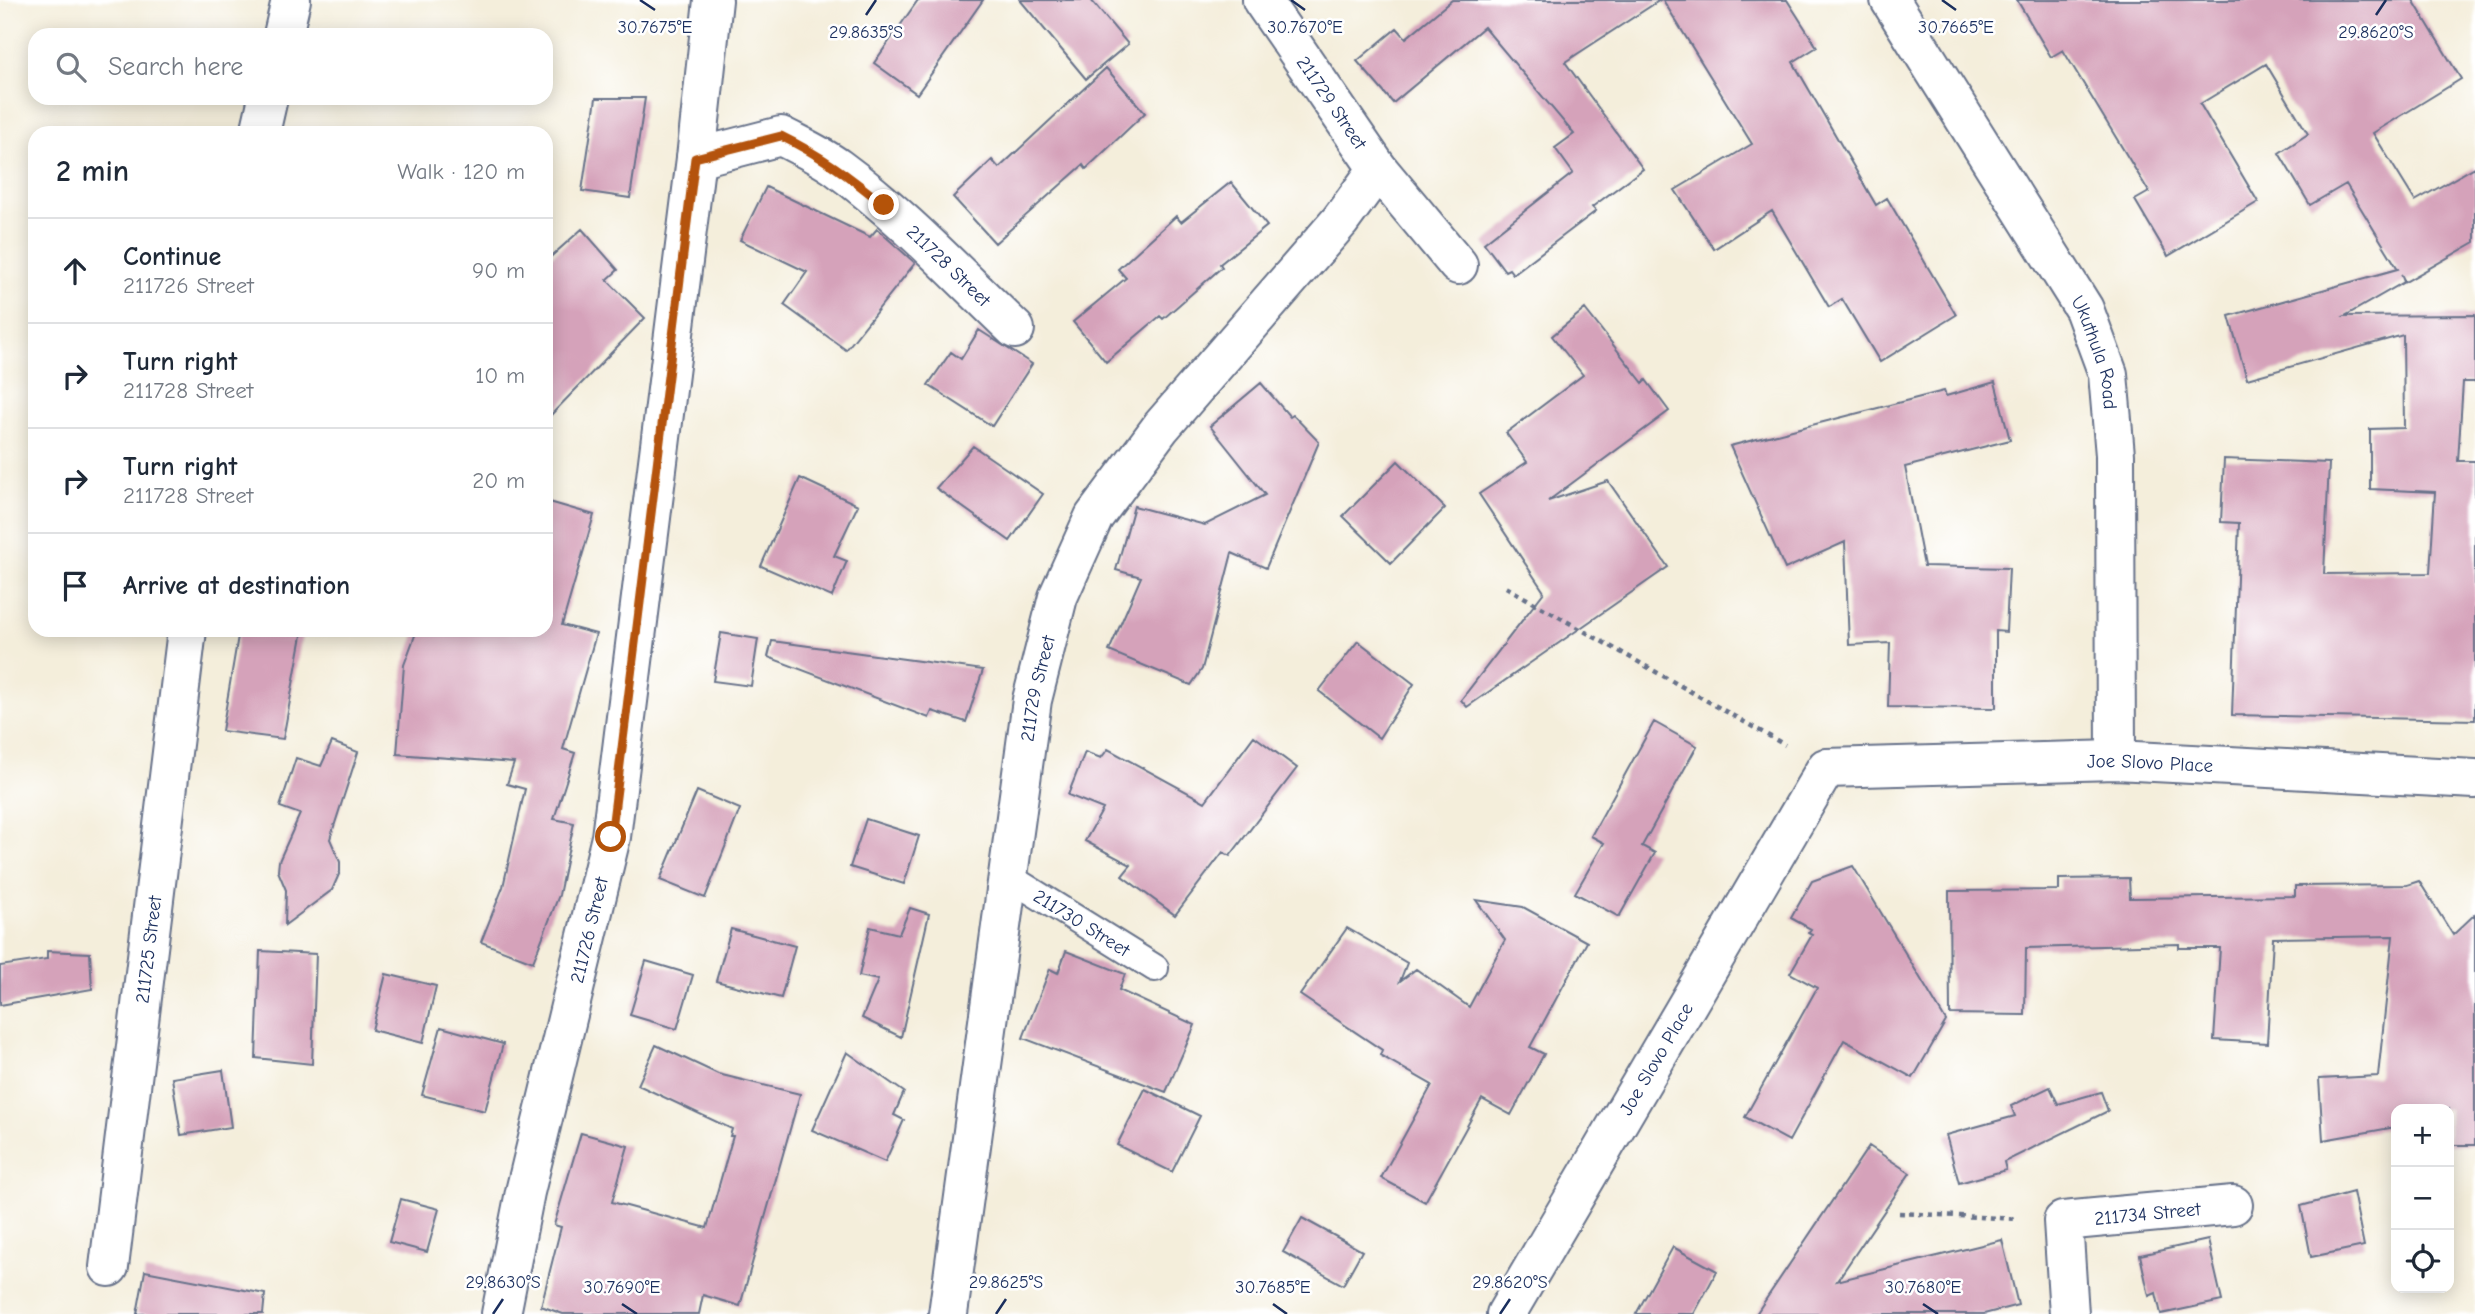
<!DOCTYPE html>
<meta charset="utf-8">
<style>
:root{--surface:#fff;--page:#f6f6f7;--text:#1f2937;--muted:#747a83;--line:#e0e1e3}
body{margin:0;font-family:"Comic Neue",sans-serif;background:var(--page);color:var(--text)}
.controls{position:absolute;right:21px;bottom:21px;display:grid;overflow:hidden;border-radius:14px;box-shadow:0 4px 18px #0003}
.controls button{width:63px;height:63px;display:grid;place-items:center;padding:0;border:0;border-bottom:2px solid var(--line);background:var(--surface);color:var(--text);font:35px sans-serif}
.stop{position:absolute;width:21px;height:21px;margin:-16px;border:5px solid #b45309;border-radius:50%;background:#fff}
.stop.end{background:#b45309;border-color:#fff;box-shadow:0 2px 7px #0008}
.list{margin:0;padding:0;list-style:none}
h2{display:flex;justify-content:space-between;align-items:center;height:91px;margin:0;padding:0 28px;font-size:30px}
h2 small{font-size:23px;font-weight:400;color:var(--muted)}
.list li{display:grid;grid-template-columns:46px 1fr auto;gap:21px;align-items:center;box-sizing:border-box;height:105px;padding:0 28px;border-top:2px solid var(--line)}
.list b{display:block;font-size:26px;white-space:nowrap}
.list p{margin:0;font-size:23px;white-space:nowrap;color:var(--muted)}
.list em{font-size:23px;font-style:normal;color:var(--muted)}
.icon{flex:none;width:38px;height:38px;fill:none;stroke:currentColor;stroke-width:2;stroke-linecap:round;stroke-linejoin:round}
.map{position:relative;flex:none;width:2475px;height:1314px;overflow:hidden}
.search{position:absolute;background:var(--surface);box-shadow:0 4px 18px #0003;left:28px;top:28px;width:525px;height:77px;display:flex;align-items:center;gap:18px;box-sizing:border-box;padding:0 24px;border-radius:21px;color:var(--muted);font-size:26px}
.panel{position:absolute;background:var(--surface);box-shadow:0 4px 18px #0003;left:28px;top:126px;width:525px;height:511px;border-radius:21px}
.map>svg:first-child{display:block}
.building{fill:#d5a2ba}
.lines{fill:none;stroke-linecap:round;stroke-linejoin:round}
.service-casing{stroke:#67728a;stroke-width:30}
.minor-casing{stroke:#67728a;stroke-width:42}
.path{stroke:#67728a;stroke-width:4.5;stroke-dasharray:5 5;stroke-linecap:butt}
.service{stroke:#fff;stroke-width:26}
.minor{stroke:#fff;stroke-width:38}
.route{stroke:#b45309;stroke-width:9}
.ticks{fill:none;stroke:#1b2f5e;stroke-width:2.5}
.labels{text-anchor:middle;stroke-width:5;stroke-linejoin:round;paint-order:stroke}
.street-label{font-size:19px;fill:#1b2f5e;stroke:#fff}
.ticks-label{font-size:18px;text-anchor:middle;fill:#1b2f5e;stroke:#fff;stroke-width:5;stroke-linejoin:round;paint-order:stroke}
</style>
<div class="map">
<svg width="2475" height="1314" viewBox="0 0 2475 1314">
<rect width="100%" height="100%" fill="#fff"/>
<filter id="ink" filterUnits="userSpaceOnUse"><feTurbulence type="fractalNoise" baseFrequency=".0143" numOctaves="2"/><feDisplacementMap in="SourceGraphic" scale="14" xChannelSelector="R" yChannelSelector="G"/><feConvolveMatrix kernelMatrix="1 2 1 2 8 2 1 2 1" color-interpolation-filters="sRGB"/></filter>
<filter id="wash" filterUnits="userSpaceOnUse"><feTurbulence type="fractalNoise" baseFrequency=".00686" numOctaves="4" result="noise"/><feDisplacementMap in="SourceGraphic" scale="28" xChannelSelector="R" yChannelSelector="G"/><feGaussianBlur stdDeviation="1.57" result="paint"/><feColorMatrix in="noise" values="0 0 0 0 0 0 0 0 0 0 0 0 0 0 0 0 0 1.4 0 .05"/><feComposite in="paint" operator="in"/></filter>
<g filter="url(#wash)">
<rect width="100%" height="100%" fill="#f4eedb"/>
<g id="blocks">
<path class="building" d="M918,0h65l-66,94 -43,-31z
M1020,0h71l37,44 -42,35z
M1452,0h208l-95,62 78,107 -51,38 4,4 -83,63 -4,-5 -4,2 -21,-28 89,-70 -18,-25 19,-14 -90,-107 -91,76 -36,-42 40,-33 9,10z
M1663,0h124l30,47 -24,15 83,143 11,-7 69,117 -76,47 -38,-63 -13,8 -57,-96 -58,38 -39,-59 77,-46z
M2017,0h396l48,79 -88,54 42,68 60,-34v75l-70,40 -4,-8 3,8 -59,34 130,-1v67h-12l-5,79h17v259l-243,-5 7,-192 -18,-1 3,-63 105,4 -5,111 106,-1 5,-81 -65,-3v-60l34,-1 -1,-93 -156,44 -18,-63 169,-47 -52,-85 -36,21 -31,-52 29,-19 -42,-70 -66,40 58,98 -90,54 -33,-56 14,-8 -86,-142 -12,7z
M1106,68l39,45 -59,56 -3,-4 -88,78 -42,-46 39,-37 7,8z
M596,98h49l-15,100 -48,-7z
M1231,182l36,44 -47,38 2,3 -59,52 -3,-3 -54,46 -33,-40 53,-44 -8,-9 58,-53 5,6z
M766,187l104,50 7,-8 38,34 -69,87 -62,-45 23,-33 -67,-32z
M582,229l36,41 -11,10 38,38 -99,102v-159z
M1585,309l58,74 3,-3 23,31 -121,90 60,-20 60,86 -201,140 -6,-7 83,-108 -65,-98 48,-32 -21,-29 77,-58 -31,-39z
M979,330l53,34 -40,62 -64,-41 23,-33 10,7z
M1995,382l15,58 -105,27 19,99 85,2 -3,64 -10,-1v77l-108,-1 2,-64 -41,2 -4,-103 -60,27 -55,-123 214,-55 2,5z
M1261,383l29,34 3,-2 26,27 -53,126 -34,-15 -30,116 -11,16 -82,-34 32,-74 -25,-7 18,-64 71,19 60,-30 -55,-69z
M973,446l70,48 -33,47 -74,-53z
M1398,461l47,47 -54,55 -48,-47z
M800,478l58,27 -24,51 13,5 -15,36 -71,-31z
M546,501l48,14 -32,110 34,9 -33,115 12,4 -21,66 20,4 -15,72 -26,67 -52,-20 22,-55 22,-98 -18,-5 7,-21 -117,-9 7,-89 13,-35h129z
M239,630h64l-20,109 -61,-8z
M721,633l37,6 -7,47 -38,-5z
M772,641l162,22 49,7 -17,52 -34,-11 -3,7 -161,-61z
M1358,641l56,43 -35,54 -60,-47z
M1654,722l43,24 -55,100 13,7 -36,64 -44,-24 29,-50 -13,-7z
M1254,736l43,32 -67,88 -7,-4 -48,63 -53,-39 9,-11 -46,-24 18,-32 -35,-14 17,-43 16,6 7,-9 97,53z
M332,742l26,10 -28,87 10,23v10l-8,18 -47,35 1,-35 -8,-19 1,-10 21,-47 -20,-7 16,-49 25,8z
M697,791l43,18 -35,89 -45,-18z
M866,819l53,17 -15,48 -54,-17z
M1853,866l93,155 -33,57 -69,-38 -55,101 -44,-24 72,-129 -27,-15 22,-38 -4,-2 3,-4 -20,-11 21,-37z
M2129,878l1,20 165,-2v-10l112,-1 12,-4 34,54 22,-21v231h-26v-36h-53v18l-73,13 -4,-61 59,-3 15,-140 -120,2 -6,105 -53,-3 6,-92h-41v-4l-153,4 -1,67 -75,-1 -1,-123 110,-1v-11z
M1476,900l47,7 64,35 -57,105 14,7 -33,61 -29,-16 -57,103 -44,-24 51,-93 -52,-30 2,-5 -82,-55 47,-67 60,35 -7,18 16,-12 53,38 36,-67z
M910,908l19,6 -28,123 -39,-19 16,-38 -19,-4 11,-49 29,7z
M731,929l64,17 -14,52 -65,-17z
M47,951l43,2 2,36 -92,16v-39l47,-7z
M260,951l56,3 -4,110 -56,-6z
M1066,951l59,23 -6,16 76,35 -29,67 -143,-54 27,-69 8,4z
M646,961l47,14 -16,54 -47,-14z
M386,974l50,12 -13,57 -51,-13z
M441,1027l62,17 -18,67 -63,-16z
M656,1045l62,29 82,20 -60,212 -37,-11 -4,19h-136l-22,-8 20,-79 -7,-2 27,-92 47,13 -16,56 95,26 26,-92h-3l2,-7 -94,-44z
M847,1052l57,40 -10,23 10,5 -19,42 -73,-32z
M223,1070l8,57 -50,8 -9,-57z
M2050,1087l8,17 43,-12 7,19 -104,51 2,8 -47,13 -13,-48 69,-19 -4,-10z
M1145,1089l55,27 -28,56 -55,-27z
M1869,1146l41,27 -73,108 165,-41 16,65 -34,9h-228z
M2353,1192l11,54 -53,11 -10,-51z
M401,1199l38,10 -12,43 -38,-10z
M1302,1218l60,33 -19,34 -60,-33z
M2208,1240l14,61 -61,13 -5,-21 -7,3 -9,-41z
M1673,1247l44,24 -23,43h-58z
M145,1271l120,23 -2,20h-126z"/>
</g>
</g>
<g filter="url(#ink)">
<use href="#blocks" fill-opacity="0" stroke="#67728a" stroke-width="2"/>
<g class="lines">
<defs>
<g id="service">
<path id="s1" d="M1009,877l146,91"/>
</g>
<g id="minor">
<path id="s2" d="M1262,0l116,169 80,96"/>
<path id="s3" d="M1890,0l194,309 24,65 7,81 1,305"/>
<path d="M283,35l8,-35"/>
<path d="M260,133l8,-35"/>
<path id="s4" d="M696,158l85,-22c19,10 39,19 57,32 64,47 119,106 177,161"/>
<path id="s5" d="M109,1267l78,-637"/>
<path id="s6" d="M501,1314l24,-122 86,-355 85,-679 17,-158"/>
<path id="s7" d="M948,1314l84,-614 26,-103 36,-80 67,-90 179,-206 38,-52"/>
<path id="s8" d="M1506,1314l320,-546 290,-8 359,19"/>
<path id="s9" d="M2069,1314l-6,-93 170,-16"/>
</g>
</defs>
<use href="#service" class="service-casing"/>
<use href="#minor" class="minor-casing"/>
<path class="path" d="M1506,587l279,158
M1899,1213l118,6"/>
<use href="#service" class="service"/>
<use href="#minor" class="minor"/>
</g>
</g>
<g class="lines" filter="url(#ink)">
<path class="route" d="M611,837l84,-679 86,-22c41,20 68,40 103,69"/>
</g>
<path class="ticks" d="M640,0l15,10M1291,0l14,10M1942,0l14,10M866,15l10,-15M2376,15l10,-15M622,1304l15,10M1273,1304l14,10M1923,1304l15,10M493,1314l10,-15M996,1314l10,-15M1500,1314l10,-15"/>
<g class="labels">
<g class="street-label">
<text dy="7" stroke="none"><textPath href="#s2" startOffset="124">211729 Street</textPath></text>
<text dy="7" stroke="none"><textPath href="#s4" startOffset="301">211728 Street</textPath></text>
<text dy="7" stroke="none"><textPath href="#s3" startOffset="410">Ukuthula Road</textPath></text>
<text dy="7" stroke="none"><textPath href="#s7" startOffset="632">211729 Street</textPath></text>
<text dy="7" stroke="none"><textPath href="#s8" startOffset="957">Joe Slovo Place</textPath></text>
<text dy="7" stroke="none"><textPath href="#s1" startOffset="86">211730 Street</textPath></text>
<text dy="7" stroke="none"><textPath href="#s6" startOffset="394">211726 Street</textPath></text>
<text dy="7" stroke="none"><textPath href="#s5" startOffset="320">211725 Street</textPath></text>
<text dy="7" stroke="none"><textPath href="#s8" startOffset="296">Joe Slovo Place</textPath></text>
<text dy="7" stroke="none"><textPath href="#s9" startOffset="178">211734 Street</textPath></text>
</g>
</g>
<g class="ticks-label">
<text x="655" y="33">30.7675°E</text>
<text x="1305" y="33">30.7670°E</text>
<text x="1956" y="33">30.7665°E</text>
<text x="866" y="38">29.8635°S</text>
<text x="2376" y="38">29.8620°S</text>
<text x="503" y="1288">29.8630°S</text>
<text x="1006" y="1288">29.8625°S</text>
<text x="1510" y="1288">29.8620°S</text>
<text x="622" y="1293">30.7690°E</text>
<text x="1273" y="1293">30.7685°E</text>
<text x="1923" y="1293">30.7680°E</text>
</g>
</svg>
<div class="controls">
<button>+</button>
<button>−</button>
<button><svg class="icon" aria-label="locate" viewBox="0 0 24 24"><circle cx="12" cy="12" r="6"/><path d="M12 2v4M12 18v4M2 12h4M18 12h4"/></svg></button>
</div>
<div class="stop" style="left:611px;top:837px"></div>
<div class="stop end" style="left:884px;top:205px"></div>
<div class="search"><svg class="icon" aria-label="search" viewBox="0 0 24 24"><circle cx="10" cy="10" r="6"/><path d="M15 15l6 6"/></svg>Search here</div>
<section class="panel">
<h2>2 min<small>Walk · 120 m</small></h2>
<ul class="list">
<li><svg class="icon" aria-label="ahead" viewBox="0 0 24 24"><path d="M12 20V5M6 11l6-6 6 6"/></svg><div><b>Continue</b><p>211726 Street</p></div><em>90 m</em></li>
<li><svg class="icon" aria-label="right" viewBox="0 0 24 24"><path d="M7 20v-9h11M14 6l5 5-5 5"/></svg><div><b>Turn right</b><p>211728 Street</p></div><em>10 m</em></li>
<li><svg class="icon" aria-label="right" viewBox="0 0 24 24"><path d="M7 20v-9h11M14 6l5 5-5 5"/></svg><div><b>Turn right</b><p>211728 Street</p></div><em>20 m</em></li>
<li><svg class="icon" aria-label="arrive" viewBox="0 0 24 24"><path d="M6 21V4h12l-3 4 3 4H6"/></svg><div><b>Arrive at destination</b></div></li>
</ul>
</section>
</div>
